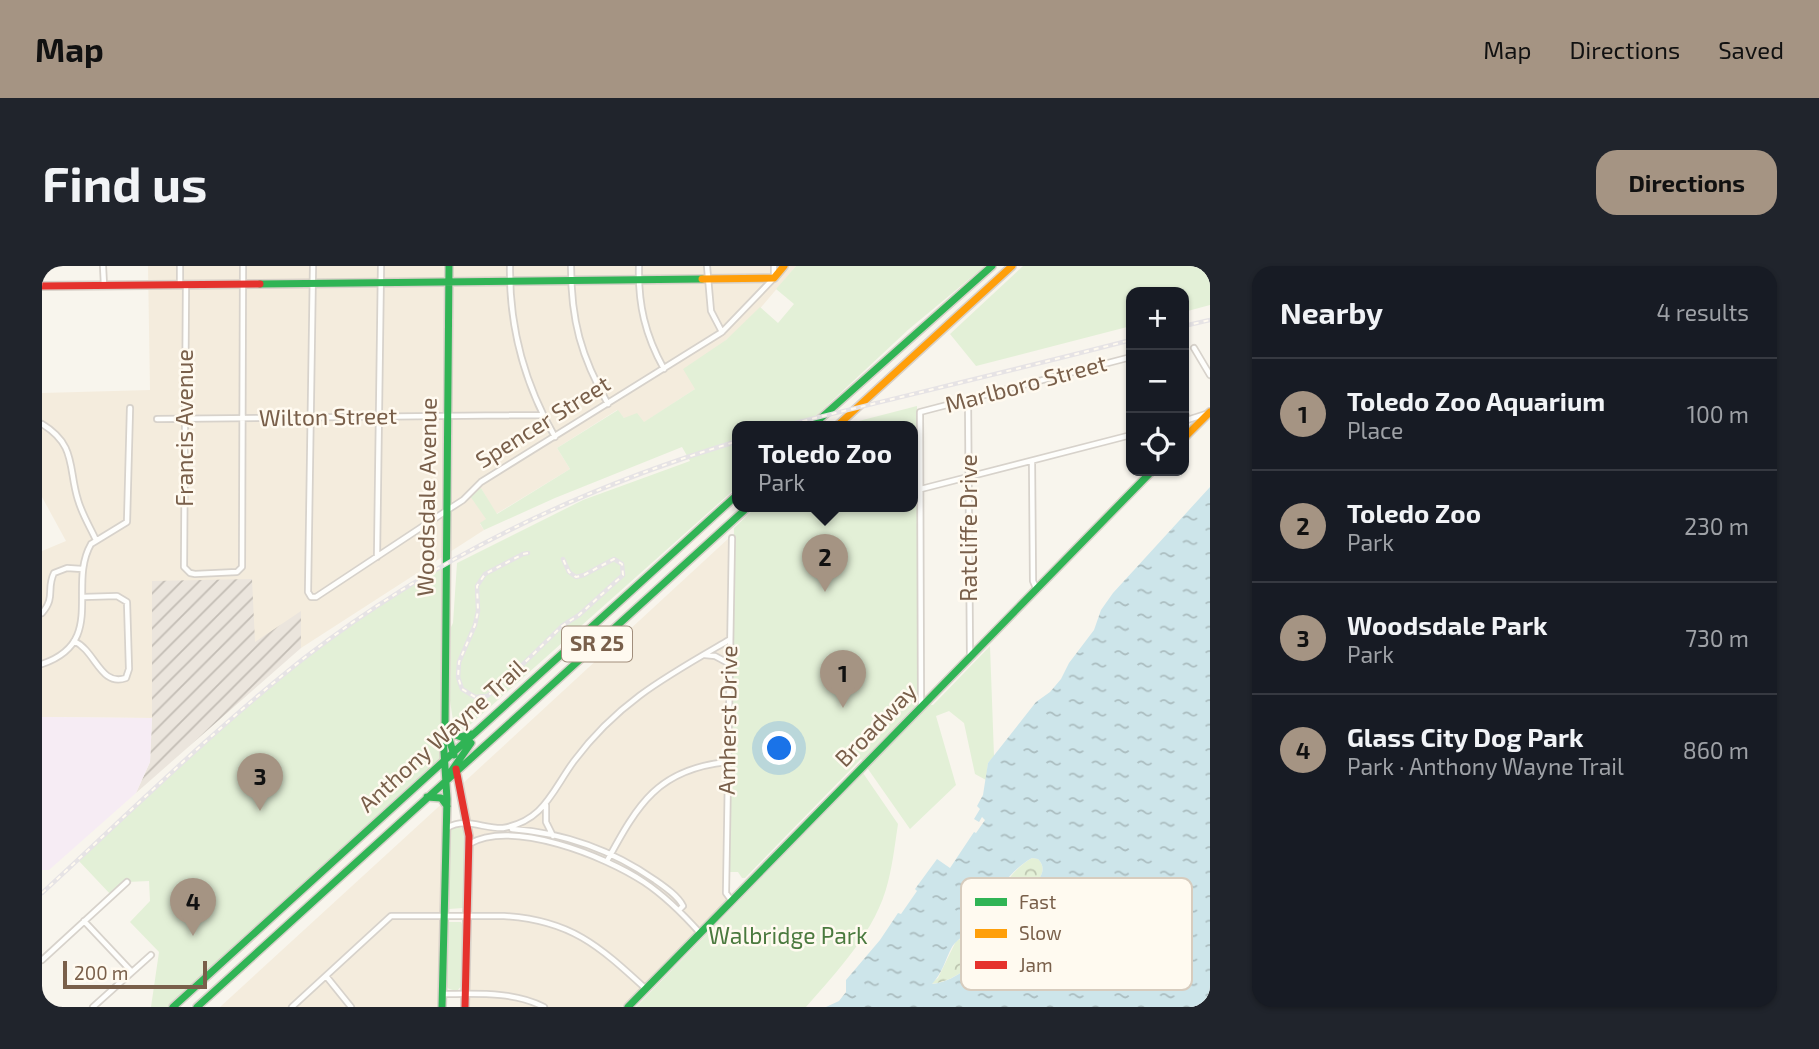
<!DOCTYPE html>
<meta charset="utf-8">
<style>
:root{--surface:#171b24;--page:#20242c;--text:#f1f3f6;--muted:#9ea1a6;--line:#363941;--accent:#a59483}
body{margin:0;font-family:"Exo 2",sans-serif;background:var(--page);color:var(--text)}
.controls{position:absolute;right:21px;top:21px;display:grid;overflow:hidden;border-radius:14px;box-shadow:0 2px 5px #0004}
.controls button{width:63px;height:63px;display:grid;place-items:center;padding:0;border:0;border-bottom:2px solid var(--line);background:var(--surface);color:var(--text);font:35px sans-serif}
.scale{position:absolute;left:21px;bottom:18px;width:144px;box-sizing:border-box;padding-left:7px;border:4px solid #795f4a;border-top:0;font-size:19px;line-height:24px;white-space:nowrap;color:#795f4a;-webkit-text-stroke:5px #fffaf0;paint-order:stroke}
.you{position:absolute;left:738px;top:483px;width:24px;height:24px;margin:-18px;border:5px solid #fff;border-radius:50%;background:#1a73e8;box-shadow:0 0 0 10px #1a73e833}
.badge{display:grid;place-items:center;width:46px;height:46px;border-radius:50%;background:var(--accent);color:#111;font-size:23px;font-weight:700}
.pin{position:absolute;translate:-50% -58px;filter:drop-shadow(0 2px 4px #0008)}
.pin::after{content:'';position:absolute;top:37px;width:24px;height:21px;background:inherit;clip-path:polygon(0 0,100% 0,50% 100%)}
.popup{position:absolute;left:690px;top:155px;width:186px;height:91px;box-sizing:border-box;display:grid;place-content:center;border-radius:14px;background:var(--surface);filter:drop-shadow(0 2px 5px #0005);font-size:23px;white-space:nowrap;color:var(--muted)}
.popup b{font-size:26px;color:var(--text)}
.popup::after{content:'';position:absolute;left:50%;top:100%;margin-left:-14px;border:14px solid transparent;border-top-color:var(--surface)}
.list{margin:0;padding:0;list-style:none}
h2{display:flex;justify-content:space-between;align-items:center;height:91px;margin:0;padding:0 28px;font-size:30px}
h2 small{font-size:23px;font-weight:400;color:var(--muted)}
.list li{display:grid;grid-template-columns:46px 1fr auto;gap:21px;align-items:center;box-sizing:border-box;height:112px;padding:0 28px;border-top:2px solid var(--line)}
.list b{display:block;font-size:26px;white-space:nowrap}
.list p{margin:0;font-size:23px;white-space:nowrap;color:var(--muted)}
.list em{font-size:23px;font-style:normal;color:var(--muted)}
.icon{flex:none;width:38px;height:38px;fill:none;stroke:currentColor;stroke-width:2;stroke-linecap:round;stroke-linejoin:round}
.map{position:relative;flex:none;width:1168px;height:741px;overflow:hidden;border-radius:21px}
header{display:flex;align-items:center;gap:42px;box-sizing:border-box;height:98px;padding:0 35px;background:var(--accent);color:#111}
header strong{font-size:33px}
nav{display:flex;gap:38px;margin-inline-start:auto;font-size:24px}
.intro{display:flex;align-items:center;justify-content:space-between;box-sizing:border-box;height:168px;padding:0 42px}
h1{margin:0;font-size:49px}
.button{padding:18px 32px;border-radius:21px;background:var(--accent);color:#111;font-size:24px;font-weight:700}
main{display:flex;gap:42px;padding:0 42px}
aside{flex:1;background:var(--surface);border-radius:21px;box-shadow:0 2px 5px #0004}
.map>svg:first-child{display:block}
.residential{fill:#f4ecdd}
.industrial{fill:url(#industrial-furrows)}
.education{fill:#f6ecf4}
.green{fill:#e3f0d7}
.forest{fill:url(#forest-crowns)}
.water{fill:url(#water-ripples);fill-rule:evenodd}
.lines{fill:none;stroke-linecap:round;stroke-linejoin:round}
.street-casing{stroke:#d7d2cb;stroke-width:8}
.fast-casing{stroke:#d8d1c9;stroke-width:10}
.slow-casing{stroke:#d8d1c9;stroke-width:10}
.jam-casing{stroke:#d8d1c9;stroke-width:10}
.street{stroke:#fefefc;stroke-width:4.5}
.fast{stroke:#30b455;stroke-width:7}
.slow{stroke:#ff9f0a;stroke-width:7}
.jam{stroke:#e5322d;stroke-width:7}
.rail-casing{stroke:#e6e3e5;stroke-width:4.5}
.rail{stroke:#fffaf0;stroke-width:2;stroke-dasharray:5;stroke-linecap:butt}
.labels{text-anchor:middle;stroke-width:5;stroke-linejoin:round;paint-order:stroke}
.shield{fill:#fffaf0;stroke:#a18e7c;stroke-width:2}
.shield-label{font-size:21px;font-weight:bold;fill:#795f4a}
.street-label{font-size:23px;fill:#795f4a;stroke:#fffaf0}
.park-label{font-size:23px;fill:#4b7a3f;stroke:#fffaf0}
.key{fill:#fffaf0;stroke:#d7ccbe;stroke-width:2}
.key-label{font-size:19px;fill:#795f4a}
</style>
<header>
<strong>Map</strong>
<nav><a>Map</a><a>Directions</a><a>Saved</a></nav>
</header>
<div class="intro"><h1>Find us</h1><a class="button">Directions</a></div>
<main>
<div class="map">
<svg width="1168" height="741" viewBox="0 0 1168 741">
<defs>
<pattern id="industrial-furrows" width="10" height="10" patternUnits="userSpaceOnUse" patternTransform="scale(1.75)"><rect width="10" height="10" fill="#ebe5dd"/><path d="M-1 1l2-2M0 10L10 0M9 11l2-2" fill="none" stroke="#c3bdb5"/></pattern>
<pattern id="forest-crowns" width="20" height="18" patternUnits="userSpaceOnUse" patternTransform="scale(1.75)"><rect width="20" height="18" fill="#e3f0d7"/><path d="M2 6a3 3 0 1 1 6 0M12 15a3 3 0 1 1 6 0" fill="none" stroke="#bdc6b0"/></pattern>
<pattern id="water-ripples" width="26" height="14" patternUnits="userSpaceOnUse" patternTransform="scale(1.75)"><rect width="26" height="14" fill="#cde5ea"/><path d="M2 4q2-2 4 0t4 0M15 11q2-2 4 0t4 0" fill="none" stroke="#abbdc0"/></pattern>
</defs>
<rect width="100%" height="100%" fill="#f8f5ed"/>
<path class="residential" d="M106,0h648l-44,52 -26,22 -31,49 -52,34 -19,-5 -7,-8 -60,38 13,21 -74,45 -15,-26 6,32 -7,4 4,6 -183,118v-36l-45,31 -104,-62v137l-110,-1v-166l24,-10 -24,-44v-104l108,-3z
M688,271l-4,356 5,7 -103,107h-163l4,-171 -9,-50z
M405,533l-5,208h-222z"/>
<path class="industrial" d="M210,313l3,63 46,-31v37l-165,145 14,-31 2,-44v-137z"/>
<path class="education" d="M0,451l110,1 -2,44 -14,31 -87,77h-7z"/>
<path class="green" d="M754,0h189l-76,63 -104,97h-67l-1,61 -274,244 -9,-4 -4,-26 1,-74 2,-4 4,-60 126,-63 107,-39 -8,-14 -127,51 -71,32 -4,-7 6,-4 -16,-23 11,-8 16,26 73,-45 -13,-21 61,-38 6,8 13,-5 7,9 51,-33 -12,-20 43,-29 34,-33 18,16 16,-19 -18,-15z
M981,0h187v39l-26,7v-20h-53v34l-155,40 -26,-32z
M875,140v295l16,4 57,-59 4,110 -6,7 -2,17 -11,-6 -11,-51 -15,-12 -13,5 20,69 -46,44 -49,-70 -116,119h-3l-4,-6h-9l5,-344 21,-20 2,1 4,-3h151v-80h-62l5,-4z
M403,299l-2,196 -270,246h-22l8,-55 -29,-30 20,-21 -1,-20 -22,1 -15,14 -34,-36c74,-67 146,-140 226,-201 45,-35 92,-66 141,-94z
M821,507l35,51c-3,19 -5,39 -10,58 -12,49 -50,88 -82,125h-170z
M413,560l8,2 3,7 -1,70 -2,3 -14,1 -2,-3 1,-73z
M406,656h13l3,6 -1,56 -6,7 -8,-2 -5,-5 2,-57z"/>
<path class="forest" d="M990,592l6,1c17,18 -18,33 -24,46 -2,4 -2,8 -3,12 -24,11 -13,18 -26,33 -14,17 -32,32 -55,34l8,-6 18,-37c34,-13 40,-63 76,-83z"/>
<path class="water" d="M1168,221v520h-384l13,-6 7,-9v-12l34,-40 18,-27 3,1 16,-23 -2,-2 22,-30 13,9 24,-36 2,1 9,-13 -3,-3 -3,5 -5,-3 6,-10 -3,-3 6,-11 5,-32 48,-61 14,-10 11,-13 8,-16 25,-33 7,-20 12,-17zM990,592l6,1c17,18 -18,33 -24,46 -2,4 -2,8 -3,12 -24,11 -13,16 -26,32 -13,17 -32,33 -53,35 11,-12 13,-24 20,-37 5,-8 24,-20 32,-30 4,-4 5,-10 7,-15 10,-17 23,-34 41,-44z"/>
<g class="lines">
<defs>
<path id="street" d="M61,0l1,19
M138,0v18
M271,0l-5,326 3,5h5l130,-86 17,-11 18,-18 241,-150 52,-54v-12
M468,0c-1,62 14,117 45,171
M529,0c0,54 10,91 37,138
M597,0c-1,38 6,69 25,103
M665,0l4,45 11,21
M144,18l-2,283 6,6 5,1 42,-2 5,-5 1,-301
M1152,82l16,27
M926,133l2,257
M1142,146l4,8
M115,153l385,-4
M1142,155l22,-7
M0,158c35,21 26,45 36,76 4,14 12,27 18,40
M990,195l1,120 3,7
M879,223l210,-54
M335,291l4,-291
M0,347c14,-16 4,-24 12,-40l13,-5 15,1
M32,375c22,10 26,46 52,37l3,-9 -2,-67 -10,-6 -34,1
M663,389l10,1 13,7
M0,398c65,-22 25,-78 49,-120l36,-22 3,-114
M879,440l-1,-294 211,-55
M504,539v17l7,14
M405,562c18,-11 37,1 56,0
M461,562c41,-7 49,-37 71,-67 44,-59 93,-85 155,-121
M470,563c52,4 100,21 143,51 10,7 23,16 28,26l-4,4
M427,578c43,-25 136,12 175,38 21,14 39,32 56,51
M565,595c31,-57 51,-92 120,-99
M689,634l-5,-7 6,-355
M42,655l48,51
M0,694l85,-78
M284,710l25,31
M400,728c34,0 71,-3 102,13
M51,741l58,-52
M250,741l99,-91h113c67,4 95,30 142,73"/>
<path id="fast" d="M218,18l442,-5
M770,160l180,-160
M404,465l15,6 11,-3
M405,466l7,23
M408,507l21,-30
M385,531l14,1 6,8
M131,741l565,-513
M155,741l552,-501
M400,741l5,-208 -4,-63 2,-7 4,-463
M586,741l524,-536"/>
<path id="slow" d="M660,13l72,-1 10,-12
M795,160l175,-160
M1142,172l26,-26"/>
<path id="jam" d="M0,20l218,-2
M414,503l13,67 -4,171"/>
</defs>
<use href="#street" class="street-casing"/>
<use href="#fast" class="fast-casing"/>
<use href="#slow" class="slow-casing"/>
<use href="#jam" class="jam-casing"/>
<use href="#street" class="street"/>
<use href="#fast" class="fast"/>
<use href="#slow" class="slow"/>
<use href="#jam" class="jam"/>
<defs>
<path id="rail" d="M1142,60l26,-6
M741,160c116,-29 232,-56 348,-86
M486,287l-5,1 -38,20 -8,12 1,25 -3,14 -16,37 -1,15 4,12 13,8 12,-1 7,-5 9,-14 17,-10 42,-41 17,-11 44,-40 -1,-11 -8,-5 -30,16 -8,2 -7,-5 -6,-13
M0,627c86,-79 170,-162 261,-234 130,-101 278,-171 435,-218"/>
</defs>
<use href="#rail" class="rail-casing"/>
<use href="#rail" class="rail"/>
</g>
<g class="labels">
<rect class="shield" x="520" y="360.5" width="70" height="35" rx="5"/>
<g class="shield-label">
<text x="555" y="385">SR 25</text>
</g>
<g class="street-label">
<text transform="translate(984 118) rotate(-15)" y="8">Marlboro Street</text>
<text transform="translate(286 151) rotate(-1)" y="8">Wilton Street</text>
<text transform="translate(501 156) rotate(-32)" y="8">Spencer Street</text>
<text transform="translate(143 162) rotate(-90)" y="8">Francis Avenue</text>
<text transform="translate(385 231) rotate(-89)" y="8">Woodsdale Avenue</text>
<text transform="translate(927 262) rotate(-90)" y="8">Ratcliffe Drive</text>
<text transform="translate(686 454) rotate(-89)" y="8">Amherst Drive</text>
<text transform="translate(834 459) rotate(-46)" y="8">Broadway</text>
<text transform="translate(400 470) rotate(-42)" y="8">Anthony Wayne Trail</text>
</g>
<g class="park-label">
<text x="746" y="678">Walbridge Park</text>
</g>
</g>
<rect x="919" y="612" width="231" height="112" rx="10" class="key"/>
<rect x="933" y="632" width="32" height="8" fill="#30b455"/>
<rect x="933" y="663" width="32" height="9" fill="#ff9f0a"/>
<rect x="933" y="695" width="32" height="8" fill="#e5322d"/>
<g class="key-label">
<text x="977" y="643">Fast</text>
<text x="977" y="674">Slow</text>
<text x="977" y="706">Jam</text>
</g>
</svg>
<div class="controls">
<button>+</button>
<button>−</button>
<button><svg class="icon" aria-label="locate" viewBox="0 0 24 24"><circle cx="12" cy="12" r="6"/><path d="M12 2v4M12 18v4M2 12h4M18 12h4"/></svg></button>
</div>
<div class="scale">200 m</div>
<div class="you"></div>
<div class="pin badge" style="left:801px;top:442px">1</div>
<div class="pin badge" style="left:783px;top:326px">2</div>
<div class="popup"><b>Toledo Zoo</b>Park</div>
<div class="pin badge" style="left:218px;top:545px">3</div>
<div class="pin badge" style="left:151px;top:670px">4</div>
</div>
<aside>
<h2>Nearby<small>4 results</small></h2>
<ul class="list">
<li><span class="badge">1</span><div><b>Toledo Zoo Aquarium</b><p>Place</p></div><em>100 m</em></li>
<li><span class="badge">2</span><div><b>Toledo Zoo</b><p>Park</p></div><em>230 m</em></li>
<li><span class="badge">3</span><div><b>Woodsdale Park</b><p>Park</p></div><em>730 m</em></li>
<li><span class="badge">4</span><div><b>Glass City Dog Park</b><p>Park · Anthony Wayne Trail</p></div><em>860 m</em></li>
</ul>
</aside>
</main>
